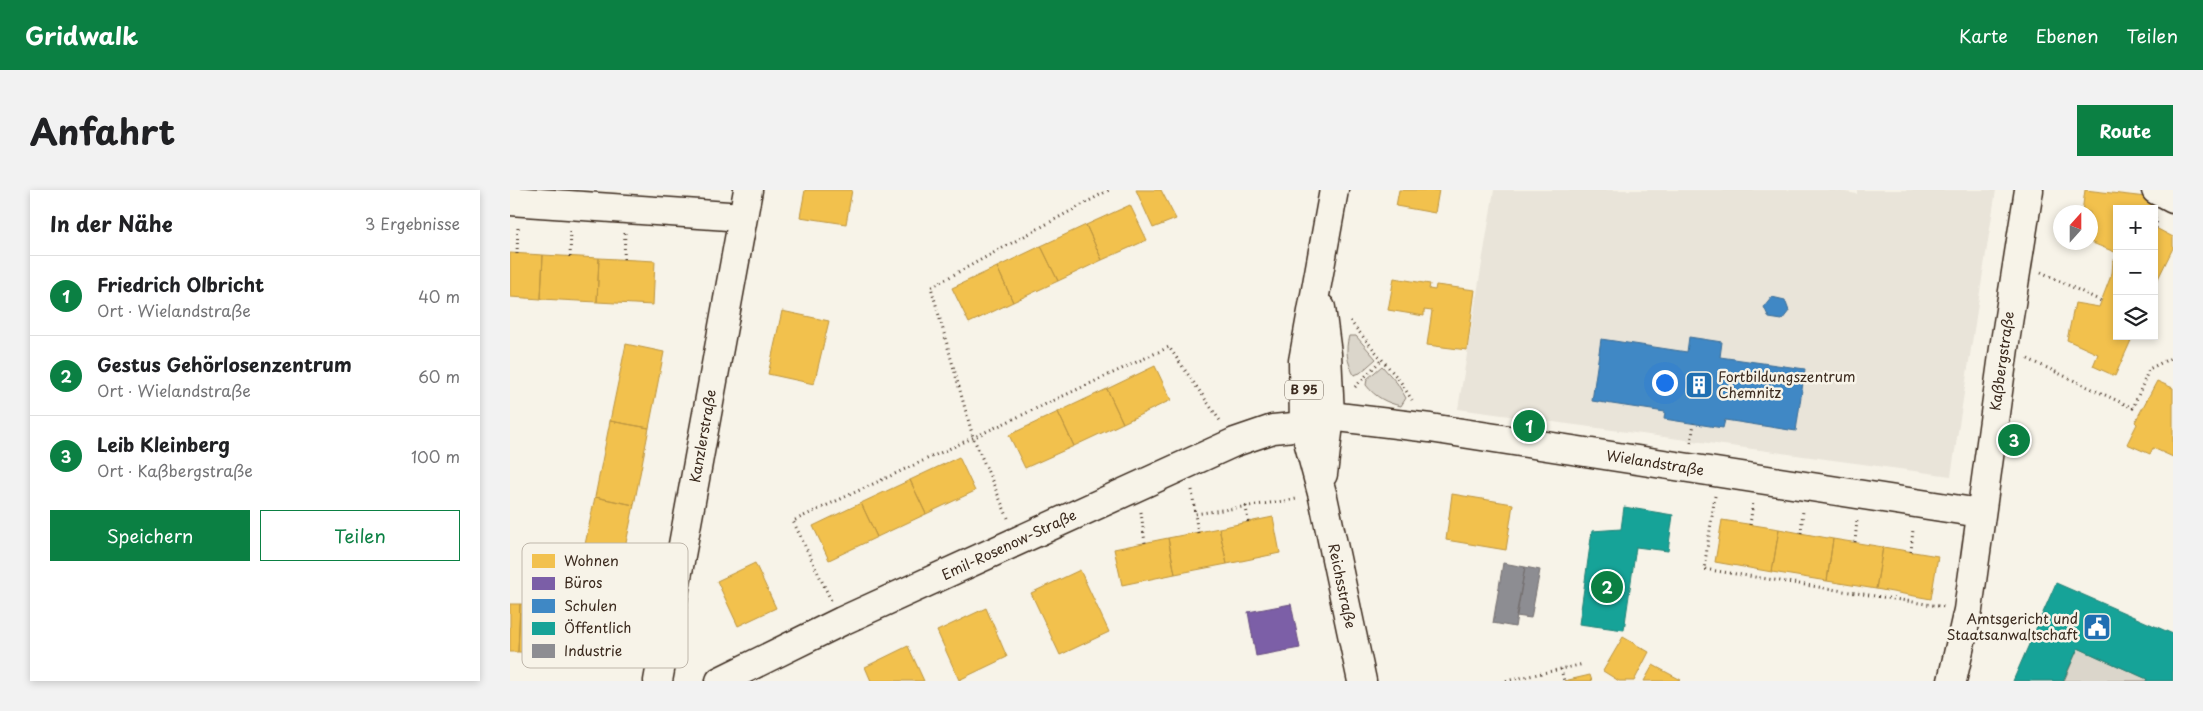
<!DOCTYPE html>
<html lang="de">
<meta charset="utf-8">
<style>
:root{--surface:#fff;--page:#f2f2f2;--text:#202124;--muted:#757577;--line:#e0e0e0;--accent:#0b8043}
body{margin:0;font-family:"Playpen Sans",sans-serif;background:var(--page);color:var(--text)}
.controls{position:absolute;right:15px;top:15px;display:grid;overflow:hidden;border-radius:0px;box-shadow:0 2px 8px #0003}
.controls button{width:45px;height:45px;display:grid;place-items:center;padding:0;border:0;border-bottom:1px solid var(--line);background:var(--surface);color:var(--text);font:25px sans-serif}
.compass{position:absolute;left:1543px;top:15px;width:45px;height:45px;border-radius:50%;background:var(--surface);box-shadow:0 2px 8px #0003;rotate:21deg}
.you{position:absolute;left:1154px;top:192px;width:18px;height:18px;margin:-12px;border:4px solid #fff;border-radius:50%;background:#1a73e8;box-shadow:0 0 0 8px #1a73e833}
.badge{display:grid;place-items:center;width:32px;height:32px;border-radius:50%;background:var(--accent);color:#fff;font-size:16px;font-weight:700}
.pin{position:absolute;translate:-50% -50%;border:2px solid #fff;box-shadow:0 1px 5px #0006}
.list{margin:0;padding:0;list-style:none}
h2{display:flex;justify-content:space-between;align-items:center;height:65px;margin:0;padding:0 20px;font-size:21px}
h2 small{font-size:16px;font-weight:400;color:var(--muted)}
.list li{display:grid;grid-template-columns:32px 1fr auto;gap:15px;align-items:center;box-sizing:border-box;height:80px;padding:0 20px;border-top:1px solid var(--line)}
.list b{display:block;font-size:19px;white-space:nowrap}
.list p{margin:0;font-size:16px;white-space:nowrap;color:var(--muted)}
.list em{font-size:16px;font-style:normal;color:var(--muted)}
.actions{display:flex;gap:10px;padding:15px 20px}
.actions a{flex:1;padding:11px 0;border:1px solid var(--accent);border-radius:0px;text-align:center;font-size:18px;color:var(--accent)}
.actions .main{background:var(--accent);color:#fff}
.icon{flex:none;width:28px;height:28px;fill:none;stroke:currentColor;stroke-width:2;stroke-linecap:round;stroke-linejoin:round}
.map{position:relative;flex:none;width:1663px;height:491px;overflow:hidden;border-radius:0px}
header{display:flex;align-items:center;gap:30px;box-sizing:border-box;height:70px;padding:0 25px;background:var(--accent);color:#fff}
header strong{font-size:24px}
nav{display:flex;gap:28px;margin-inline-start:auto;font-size:18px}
.intro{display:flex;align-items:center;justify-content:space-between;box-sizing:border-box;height:120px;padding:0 30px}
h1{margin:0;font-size:35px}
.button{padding:12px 22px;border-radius:0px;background:var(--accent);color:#fff;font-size:18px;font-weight:700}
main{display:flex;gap:30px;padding:0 30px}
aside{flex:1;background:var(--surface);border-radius:0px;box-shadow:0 2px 8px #0003}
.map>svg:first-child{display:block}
.built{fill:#e9e4d9}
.green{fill:#dbd6cb;stroke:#8b8074}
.homes{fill:#f2c14e;stroke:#bb9440}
.offices{fill:#7b5ea7;stroke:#684e7e}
.schools{fill:#3f88c5;stroke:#3e6c93}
.public{fill:#17a398;stroke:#227f73}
.industry{fill:#8d8d92;stroke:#746f6f}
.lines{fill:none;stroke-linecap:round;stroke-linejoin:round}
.minor-casing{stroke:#3b2a1e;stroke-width:31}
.major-casing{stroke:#3b2a1e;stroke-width:31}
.path{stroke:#3b2a1e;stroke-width:3;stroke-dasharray:1 4;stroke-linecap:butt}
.minor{stroke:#f7f3e8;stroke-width:28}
.major{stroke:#f7f3e8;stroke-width:28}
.labels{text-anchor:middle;stroke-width:5;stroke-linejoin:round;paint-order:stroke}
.shield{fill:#f7f3e8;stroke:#73665b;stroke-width:1}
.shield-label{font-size:12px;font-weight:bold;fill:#3b2a1e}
.street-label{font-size:14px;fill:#3b2a1e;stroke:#f7f3e8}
.poi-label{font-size:14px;fill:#3b2a1e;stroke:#f7f3e8;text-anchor:start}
.key{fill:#f7f3e8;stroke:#bfb7ab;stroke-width:1}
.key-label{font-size:14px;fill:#3b2a1e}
</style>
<header>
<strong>Gridwalk</strong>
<nav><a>Karte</a><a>Ebenen</a><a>Teilen</a></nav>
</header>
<div class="intro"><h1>Anfahrt</h1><a class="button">Route</a></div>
<main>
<aside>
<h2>In der Nähe<small>3 Ergebnisse</small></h2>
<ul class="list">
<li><span class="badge">1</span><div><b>Friedrich Olbricht</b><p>Ort · Wielandstraße</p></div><em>40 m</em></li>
<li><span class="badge">2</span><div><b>Gestus Gehörlosenzentrum</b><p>Ort · Wielandstraße</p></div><em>60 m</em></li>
<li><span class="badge">3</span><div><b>Leib Kleinberg</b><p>Ort · Kaßbergstraße</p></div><em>100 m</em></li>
</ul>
<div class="actions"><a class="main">Speichern</a><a>Teilen</a></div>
</aside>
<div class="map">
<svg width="1663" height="491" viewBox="0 0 1663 491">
<rect width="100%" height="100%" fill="#f7f3e8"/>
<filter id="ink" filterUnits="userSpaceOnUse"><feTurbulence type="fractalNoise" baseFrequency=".02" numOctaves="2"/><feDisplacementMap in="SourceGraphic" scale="10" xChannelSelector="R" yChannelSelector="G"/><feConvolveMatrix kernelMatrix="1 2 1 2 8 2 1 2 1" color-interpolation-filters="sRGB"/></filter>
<g filter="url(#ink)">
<path class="built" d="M984,0h341l22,4v-4h139l-45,286 -493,-67z"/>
<path class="green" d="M839,146h7l20,23 -16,14 -6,2c-7,-13 -9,-25 -5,-39z
M872,176l15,17 9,15 -5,8c-14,-3 -26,-9 -35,-21l1,-6z
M1568,458l69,31 -1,2h-82z"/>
<path class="homes" d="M295,0h47l-6,34 -46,-7z
M626,0h25l15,29 -23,9z
M889,0h40l-4,23 -39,-7z
M1575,0l70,8 -2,11h-36v44l-27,-11v-30h-8z
M620,15l17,35 -45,20 -16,-35z
M576,35l16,35 -44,21 -17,-35z
M1644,37l19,10v11l-19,39z
M531,56l17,35 -45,21 -16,-35z
M0,63l33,2 -2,44 -31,-2z
M33,65l56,3 -2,44 -56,-3z
M89,68l56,3 -2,44 -56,-3z
M1603,70l4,1v75h16l-18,40 -22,-10 5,-12 -31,-14 8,-37 24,4 13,-34z
M487,77l16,35 -44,21 -17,-35z
M884,88l36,6 -1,5 6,1 1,-5 39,5 -8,60 -40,-5 5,-34 -8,-1v6l-36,-6z
M272,121l47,10 -15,63 -46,-10z
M116,154l38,8 -15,76 -39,-7z
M645,176l16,34 -48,23 -16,-34z
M1647,191l16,7v69l-20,-9 -3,6 -23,-10 10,-20 -2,-2z
M597,199l16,34 -49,23 -16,-34z
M548,222l16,34 -49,22 -16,-33z
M100,231l39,7 -15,77 -39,-8z
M449,267l16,34 -49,23 -16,-34z
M400,290l16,34 -49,23 -16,-34z
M942,304l61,10 -7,46 -60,-10z
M85,307l39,8 -16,76 -39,-8z
M351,313l16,34 -48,23 -16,-34z
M763,327l7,36 -53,11 -8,-36z
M1212,330l57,9 -7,43 -57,-10z
M709,338l8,36 -52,10 -7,-36z
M1269,339l54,10 -6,42 -55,-9z
M658,348l7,36 -53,11 -8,-36z
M1323,349l50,8 -7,42 -49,-8z
M1373,357l55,9 -7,43 -55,-10z
M245,373l21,45 -38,18 -21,-45z
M570,380l29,62 -49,23 -29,-62z
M69,383l39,8 -10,72 -90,-1 2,-48 54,2z
M0,414h10l-2,48h-8z
M476,418l21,49 -48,23 -22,-49z
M1113,447l26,15 -15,29h-15l-16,-10z
M398,456l16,35h-53l-6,-14z
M1143,475l28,15 -1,1h-36z
M1080,485l2,6h-28z"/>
<path class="offices" d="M781,414l9,44 -44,8 -8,-44z"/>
<path class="schools" d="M1262,107l13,3 4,11 -7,9 -13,-2 -5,-11z
M1179,147l33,5 -2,15 85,12 -9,62 -71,-11 -2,8 -59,-9 1,-7 -73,-11 9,-62 86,13z"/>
<path class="public" d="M1114,317l49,8 -5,36 -32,-4 -12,83 -45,-6 13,-93 29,-2z
M1546,393l117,51v47h-27l1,-2 -69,-31 -15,33h-50z"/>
<path class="industry" d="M993,373l22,4 -10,60 -22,-4z
M1015,377l15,3 -9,48 -15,-2z"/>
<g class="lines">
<defs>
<path id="minor" d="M1646,0l17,9
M0,11l233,16
M820,226l100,12 550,85
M148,491l90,-491
M210,491l122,-60 393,-179 38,-13 31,-3
M1442,491l16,-71 36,-262 25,-158"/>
<path id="major" d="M824,0l-31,171 1,65 19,71 39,184
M811,118l6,46 3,62 -7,58"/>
</defs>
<use href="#minor" class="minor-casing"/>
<use href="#major" class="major-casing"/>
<path class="path" d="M1646,38l1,-10
M7,64l1,-27
M60,67l1,-27
M114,69l1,-26
M1531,82l60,29
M840,131l50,60 12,19
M1518,169l105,49 16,-39 24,-12
M845,197l27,-28
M1181,253l3,-20
M682,300l3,24
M1205,306l-11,73 241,38
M736,316l2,16
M631,322l4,31
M498,328l-35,-81 -42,-150 178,-97
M1240,335l3,-23
M688,343l-3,-19 102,-15
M1291,343l2,-23
M1345,352l2,-22
M1401,362l2,-23
M321,410l-38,-79 376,-174 52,75
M1051,479l3,12
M996,491l78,-17"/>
<use href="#minor" class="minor"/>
<use href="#major" class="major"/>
</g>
</g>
<defs>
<symbol id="building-square" viewBox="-11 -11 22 22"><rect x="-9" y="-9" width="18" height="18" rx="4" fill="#1f6fb2" stroke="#f7f3e8"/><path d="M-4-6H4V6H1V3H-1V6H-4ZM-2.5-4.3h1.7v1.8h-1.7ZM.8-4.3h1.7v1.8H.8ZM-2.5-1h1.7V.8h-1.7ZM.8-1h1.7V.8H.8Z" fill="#fff"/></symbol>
<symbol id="civic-square" viewBox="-11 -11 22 22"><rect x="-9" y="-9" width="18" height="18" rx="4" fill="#1f6fb2" stroke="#f7f3e8"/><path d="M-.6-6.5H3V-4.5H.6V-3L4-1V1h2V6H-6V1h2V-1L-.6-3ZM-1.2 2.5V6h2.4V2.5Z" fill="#fff"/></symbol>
</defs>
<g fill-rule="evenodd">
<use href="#building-square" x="1173" y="179" width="32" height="32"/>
<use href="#civic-square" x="1571" y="421" width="32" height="32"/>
</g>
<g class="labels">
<rect class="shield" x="775" y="190.5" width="38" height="19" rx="4"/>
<g class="shield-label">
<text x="794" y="204">B 95</text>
</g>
<g class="street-label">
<text transform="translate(1492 171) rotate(-82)" y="5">Kaßbergstraße</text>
<text transform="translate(193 246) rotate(-80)" y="5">Kanzlerstraße</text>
<text transform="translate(1145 273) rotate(9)" y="5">Wielandstraße</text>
<text transform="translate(499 355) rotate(-25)" y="5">Emil-Rosenow-Straße</text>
<text transform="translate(832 396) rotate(78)" y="5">Reichsstraße</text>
</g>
<g class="poi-label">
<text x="1208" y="192">Fortbildungszentrum<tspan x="1208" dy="16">Chemnitz</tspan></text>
<text x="1568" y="434" text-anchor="end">Amtsgericht und<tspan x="1568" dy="16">Staatsanwaltschaft</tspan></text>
</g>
</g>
<rect x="12" y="353" width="166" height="125" rx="8" class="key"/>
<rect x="22" y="364" width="23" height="14" fill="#f2c14e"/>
<rect x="22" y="387" width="23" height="13" fill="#7b5ea7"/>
<rect x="22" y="409" width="23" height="14" fill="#3f88c5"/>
<rect x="22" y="432" width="23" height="13" fill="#17a398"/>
<rect x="22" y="454" width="23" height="14" fill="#8d8d92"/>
<g class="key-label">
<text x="54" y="376">Wohnen</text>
<text x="54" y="398">Büros</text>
<text x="54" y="421">Schulen</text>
<text x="54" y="443">Öffentlich</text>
<text x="54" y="466">Industrie</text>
</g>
</svg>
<div class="controls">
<button>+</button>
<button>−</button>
<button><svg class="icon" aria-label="layers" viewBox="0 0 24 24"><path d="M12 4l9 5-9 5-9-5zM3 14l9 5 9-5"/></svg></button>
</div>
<svg class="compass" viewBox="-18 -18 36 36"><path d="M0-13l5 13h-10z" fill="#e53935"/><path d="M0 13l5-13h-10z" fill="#757577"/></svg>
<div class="you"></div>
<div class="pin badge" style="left:1019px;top:236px">1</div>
<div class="pin badge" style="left:1097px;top:397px">2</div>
<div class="pin badge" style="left:1504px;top:250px">3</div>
</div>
</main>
